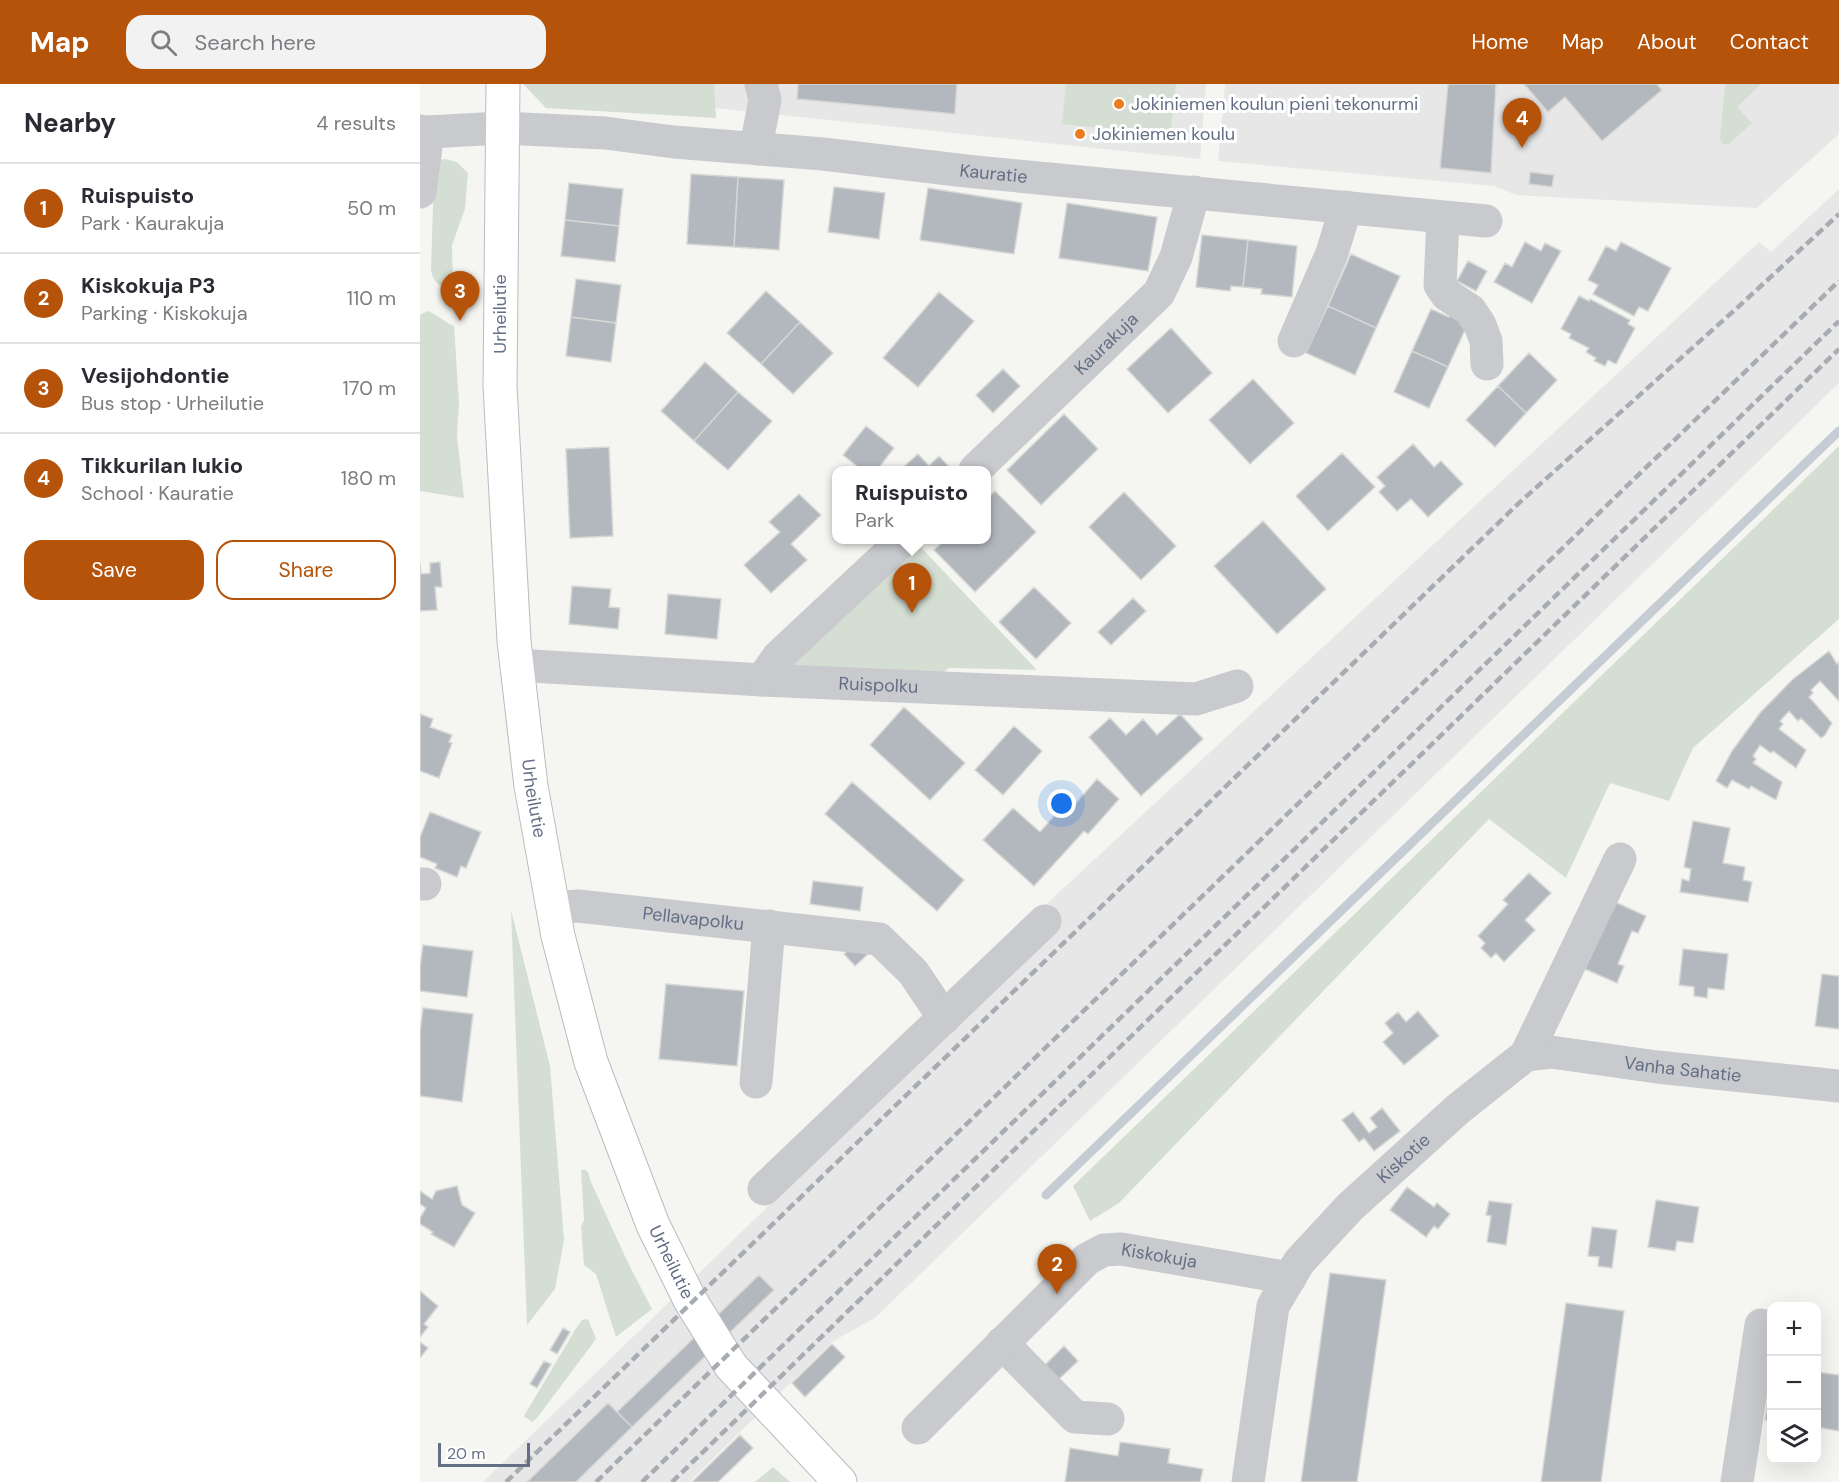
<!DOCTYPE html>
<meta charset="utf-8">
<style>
:root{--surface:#fff;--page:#f2f2f3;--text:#2b2b33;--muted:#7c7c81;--line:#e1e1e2;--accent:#b45309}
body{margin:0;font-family:"DM Sans",sans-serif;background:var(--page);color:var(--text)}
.controls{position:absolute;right:18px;bottom:18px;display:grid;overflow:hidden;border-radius:12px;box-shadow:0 6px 24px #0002}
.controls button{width:54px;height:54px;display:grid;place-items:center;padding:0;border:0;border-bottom:2px solid var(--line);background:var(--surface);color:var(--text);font:30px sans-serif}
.scale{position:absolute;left:18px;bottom:15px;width:92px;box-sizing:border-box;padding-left:6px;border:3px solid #646f85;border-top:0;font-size:16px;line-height:21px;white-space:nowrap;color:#646f85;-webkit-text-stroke:4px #fff;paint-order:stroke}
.you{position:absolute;left:642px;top:720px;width:21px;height:21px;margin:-15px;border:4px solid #fff;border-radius:50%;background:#1a73e8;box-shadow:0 0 0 9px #1a73e833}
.badge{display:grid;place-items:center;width:39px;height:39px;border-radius:50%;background:var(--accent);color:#fff;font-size:20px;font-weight:700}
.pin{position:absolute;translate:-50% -50px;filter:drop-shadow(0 2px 3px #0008)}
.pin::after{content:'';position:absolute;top:32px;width:21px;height:18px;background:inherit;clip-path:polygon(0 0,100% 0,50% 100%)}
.popup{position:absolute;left:412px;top:382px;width:159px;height:78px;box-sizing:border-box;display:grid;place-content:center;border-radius:12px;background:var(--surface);filter:drop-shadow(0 2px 4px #0005);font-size:20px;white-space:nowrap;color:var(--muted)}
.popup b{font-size:22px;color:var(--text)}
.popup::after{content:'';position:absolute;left:50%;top:100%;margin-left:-12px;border:12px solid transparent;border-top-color:var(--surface)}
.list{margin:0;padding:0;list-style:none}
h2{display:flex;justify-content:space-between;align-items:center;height:78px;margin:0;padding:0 24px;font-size:26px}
h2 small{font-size:20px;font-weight:400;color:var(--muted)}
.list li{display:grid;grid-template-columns:39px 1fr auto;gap:18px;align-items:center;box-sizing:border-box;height:90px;padding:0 24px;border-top:2px solid var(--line)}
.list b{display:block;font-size:22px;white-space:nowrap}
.list p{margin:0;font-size:20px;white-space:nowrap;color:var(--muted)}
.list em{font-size:20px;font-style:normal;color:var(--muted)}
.actions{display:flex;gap:12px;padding:18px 24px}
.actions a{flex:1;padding:14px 0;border:2px solid var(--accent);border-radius:18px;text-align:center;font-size:21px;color:var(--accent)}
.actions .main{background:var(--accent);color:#fff}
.icon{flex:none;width:33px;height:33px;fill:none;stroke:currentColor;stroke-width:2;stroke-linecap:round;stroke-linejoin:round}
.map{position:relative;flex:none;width:1419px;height:1398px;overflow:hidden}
header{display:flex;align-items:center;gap:36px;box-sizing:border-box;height:84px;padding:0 30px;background:var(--accent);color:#fff}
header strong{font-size:28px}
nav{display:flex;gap:33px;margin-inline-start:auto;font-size:21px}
.search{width:420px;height:54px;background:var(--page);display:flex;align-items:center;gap:15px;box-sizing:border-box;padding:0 21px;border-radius:18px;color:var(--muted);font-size:22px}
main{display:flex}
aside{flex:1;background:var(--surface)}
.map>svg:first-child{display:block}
.built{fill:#e6e7e6}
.green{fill:#d5ded3}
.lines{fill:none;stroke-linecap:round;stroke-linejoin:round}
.stream{stroke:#c5ccd3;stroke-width:9}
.building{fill:#b3b8bf;stroke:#d7d8d5;stroke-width:1.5}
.major-casing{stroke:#b8bbc0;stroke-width:35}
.minor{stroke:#c8cace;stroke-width:33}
.major{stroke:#fff;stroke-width:33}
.rail{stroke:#a7abb2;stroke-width:4.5;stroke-dasharray:9 4.5;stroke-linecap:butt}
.poi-dot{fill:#ea7c1e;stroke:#fff;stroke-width:2}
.labels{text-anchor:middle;stroke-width:6;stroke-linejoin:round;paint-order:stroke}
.poi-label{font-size:18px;fill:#646f85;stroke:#fff;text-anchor:start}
.street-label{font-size:18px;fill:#646f85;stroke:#fff}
</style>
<header>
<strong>Map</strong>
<div class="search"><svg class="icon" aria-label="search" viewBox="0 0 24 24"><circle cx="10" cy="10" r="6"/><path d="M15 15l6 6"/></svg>Search here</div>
<nav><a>Home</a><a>Map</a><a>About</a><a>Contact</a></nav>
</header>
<main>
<aside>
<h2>Nearby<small>4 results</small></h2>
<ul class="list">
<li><span class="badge">1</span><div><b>Ruispuisto</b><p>Park · Kaurakuja</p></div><em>50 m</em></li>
<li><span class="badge">2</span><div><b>Kiskokuja P3</b><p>Parking · Kiskokuja</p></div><em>110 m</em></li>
<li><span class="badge">3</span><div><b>Vesijohdontie</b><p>Bus stop · Urheilutie</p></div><em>170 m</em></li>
<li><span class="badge">4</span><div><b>Tikkurilan lukio</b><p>School · Kauratie</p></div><em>180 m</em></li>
</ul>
<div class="actions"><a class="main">Save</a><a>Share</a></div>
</aside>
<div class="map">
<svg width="1419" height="1398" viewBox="0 0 1419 1398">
<rect width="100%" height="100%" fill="#f5f6f2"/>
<path class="built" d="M294,0h492l-6,75 -485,-51z
M805,0h614v50l-82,74 -241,-13 -22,-9 -276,-25z
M1419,105v194l-963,934 -44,25 -143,140h-206l302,-292 254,-279 720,-669 12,10z"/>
<path class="green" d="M103,0h191l2,34 -170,-10z
M646,0h110l-6,52 -108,-12z
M1305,0h36l-24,23 15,16 -23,21h-6l-3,-5z
M25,75l12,3 11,11 -3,36 -13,36 1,44c-13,-1 -19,-6 -22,-18l3,-98 6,-13z
M7,227c10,3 17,11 27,15l5,76 -2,34 7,62 -44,-7v-176z
M1419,362v173l-146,129 -24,53 -59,-18 -44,95 -77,-59 -370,384 -29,18 -17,-35z
M495,457l122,129 -88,-2 -11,8 -151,-4z
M91,826l39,156 14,174 -9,49 -28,36z
M164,1085l4,3 3,10 38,83 23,44 -36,28 -20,-63 -12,-9 -3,-38 3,-7 -3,-49z
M168,1235l8,20 -59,79 -5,4 -8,-6 51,-86 7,-10z
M353,1383l17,15h-35z"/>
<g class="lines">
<path class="stream" d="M626,1111l793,-764"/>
</g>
<path class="building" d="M378,0h159l-2,30 -158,-15z
M1028,0h48l-5,89 -51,-5z
M1104,0h133l5,6 -60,51 -37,-44 -17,15z
M1110,88l24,3 -2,12 -23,-3z
M271,90l47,3 -4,70 -47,-3z
M318,93l46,3 -5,70 -45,-3z
M149,99l54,6 -4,37 -54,-6z
M414,103l51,6 -6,46 -51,-7z
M508,104l94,15 -8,51 -94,-14z
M647,119l90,14 -9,54 -89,-13z
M145,136l54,6 -4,36 -54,-6z
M782,151l46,5 -5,47 -12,-1 -1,5 -34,-4z
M828,156l49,6 -5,51 -31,-3 1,-5 -19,-2z
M1105,158l16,9 4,-8 16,8 -29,52 -38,-21 11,-19 7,4z
M1201,158l50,26 -23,43 -9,-4 -5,9 -41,-22 5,-9 -10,-5 18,-34 10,5z
M931,170l49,22 -24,52 -48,-22z
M1048,177l19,10 -11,20 -19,-10z
M156,195l45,6 -5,38 -45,-6z
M346,207l34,31 -39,42 -34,-31z
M519,208l35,29 -56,66 -35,-29z
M1159,212l10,5 1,-2 40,21 -2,4 7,4 -19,36 -8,-4 -3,6 -11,-5 2,-3 -10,-6 3,-4 -20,-10 2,-4 -10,-5z
M908,222l48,22 -21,47 -49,-22z
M1011,225l18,8 2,-4 18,8 -21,46 -36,-16z
M151,233l45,6 -5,39 -45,-6z
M380,238l33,31 -40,41 -32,-30z
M751,244l41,45 -44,40 -41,-44z
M992,267l36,16 -19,41 -35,-16z
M1109,269l28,27 -31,33 -28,-27z
M285,278l33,30 -44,49 -33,-30z
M583,285l17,17 -27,27 -17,-18z
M833,295l41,44 -44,41 -41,-44z
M1078,302l28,27 -31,34 -29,-27z
M318,308l34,29 -44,49 -34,-29z
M644,330l34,35 -57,56 -34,-35z
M446,342l28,22 -17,22h-15l-19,-15z
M993,360l21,23 7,-6 22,23 -35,33 -17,-18 -14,12 -18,-19 6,-6 -8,-9z
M189,363l4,89 -43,2 -4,-89z
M922,369l33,34 -47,44 -32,-35z
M498,370l11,12 10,-10 13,14h-52z
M575,407l41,41 -61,60 -41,-42 11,-10h42v-41z
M704,408l52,54 -35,34 -52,-53z
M379,410l22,21 -30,29 16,16 -36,33 -27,-28 36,-33 -11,-10z
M843,437l63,68 -49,45 -63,-68z
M20,478l2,25h-7l2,23 -17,1v-48l1,11 9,-1v-10z
M152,502l39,3 -2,18 11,1 -2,21 -49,-5z
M614,503l37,36 -35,36 -37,-37z
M248,510l53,5 -4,40 -52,-5z
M713,514l13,13 -35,34 -13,-13z
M1409,567l8,13 2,-2v39l-19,-20 -9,9 2,3 -4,4 23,26 -7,12 -4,3 -20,-20 -3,3 -9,-10 -9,10 3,3 -4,5 27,21 -10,18 -23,-17 -2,2 -11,-8 -7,11 3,3 -3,4 29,19 -6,18 -25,-14 -2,3 -17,-9 -5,8 -11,-7 16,-30 28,-38 32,-33z
M484,623l61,56 -35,37 -60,-55z
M0,630l13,5 -3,8 22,8 -3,7 3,1 -13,35 -19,-7z
M760,630l23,25 -62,57 -52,-59 21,-19 16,17 17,-16 14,16z
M594,642l28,25 -39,44 -28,-25z
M677,695l22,20 -31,35 -4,-3 -50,55 -51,-46 30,-32 27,24 25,-28 5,6z
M432,698l112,98 -27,31 -112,-97z
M10,728l51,20 -15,36 -5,-2 -4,11 -22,-9 2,-4 -17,-7v-20z
M1273,737l37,7 -7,35 22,4 -2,13 9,2 -4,20 -68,-10 2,-13 7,2 2,-12 -7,-2z
M1109,789l22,20 -26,27 10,10 -31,32 -8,-9 -5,5 -10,-10 4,-5 -7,-7 30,-32 -5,-4z
M393,797l50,6 -3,24 -50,-7z
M1195,818l31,14 -8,17 -6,-2 -14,33 6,2 -7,17 -32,-14z
M437,858l11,12 -13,12 -11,-12z
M3,861l50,6 -6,46 -47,-6v-24z
M1263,865l45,5 -4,36 -16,-2 -1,10 -13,-2v-9l-15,-2z
M1402,890l17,2v53l-24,-3z
M246,900l78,7 -7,75 -78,-7z
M3,924l50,6 -11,88 -42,-6v-64z
M998,927l21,25 -35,29 -21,-23 10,-9 -8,-10 13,-11 8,10z
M962,1024l18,23 -26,20 -10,-13 -5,4 -17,-22 11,-8 16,21 8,-6 -7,-9z
M37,1102l5,19 13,8 -21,34 -23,-13 2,-2 -13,-8v-6l6,-10 -6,-4v-13l12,8 4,-8z
M987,1103l27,20 3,-4 13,11 -12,15 -4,-3 -8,11 -36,-27z
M1236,1116l43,7 -6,36 -16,-2 -2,10 -27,-4z
M1069,1117l23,3 -6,41 -19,-3 4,-26 -5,-1z
M1172,1143l25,3 -5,38 -14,-2 1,-9 -11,-1z
M910,1189l56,7 -29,202h-56z
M339,1191l15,15 -142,137 -15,-15z
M0,1207l18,15 -14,18 4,3 -8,10z
M1146,1219l58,8 -23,171h-60z
M143,1244l7,4 -13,22 -7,-4z
M0,1258l8,6 -8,10z
M412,1260l13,13 -40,40 -13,-14z
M644,1262l14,15 -19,18 -14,-14z
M124,1277l7,3 -14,24 -7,-4z
M1396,1288l23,3v56l-23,-4z
M1352,1289v48l-7,-1z
M188,1319l24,24 -56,55h-49z
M320,1351l13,13 -35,34h-26z
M700,1358l50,7 -2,14 35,6 -3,13h-135l5,-34 48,8z"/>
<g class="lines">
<defs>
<g id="major">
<path id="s8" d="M83,0l-3,302 14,255 17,145 27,150 33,126 62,163 37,75 41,66 109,116"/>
</g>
</defs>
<use href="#major" class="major-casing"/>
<g class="minor">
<path id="s1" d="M0,47l8,1 73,-4 104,5 69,9 149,12 143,17 520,50"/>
<path d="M339,65v-18l6,-31 -4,-16"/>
<path d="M0,108l8,-60"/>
<path d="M1023,134l-3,67 7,10 23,15 10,15 6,16 1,23"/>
<path d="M874,257l38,-88 14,-46"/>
<path id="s2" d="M555,386l184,-177 17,-36 18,-65"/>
<path id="s3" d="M96,581l246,15 434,19 41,-13"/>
<path d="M342,596l16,-23 125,-117"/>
<path d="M0,800h5"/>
<path id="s4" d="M133,824l25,-2 301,33 34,33 31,46"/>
<path id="s5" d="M1106,971l25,-3 106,15 182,19"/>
<path d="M336,998l13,-156"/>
<path d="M344,1105l281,-268"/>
<path d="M582,1259l73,74 33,2"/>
<path id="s6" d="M498,1344l169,-169 17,-9 17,-1 169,29"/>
<path id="s7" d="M828,1398l25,-176 26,-44 51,-55 108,-98 68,-54 94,-196"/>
<path d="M1317,1398l24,-157"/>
</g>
<use href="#major" class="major"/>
<path class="rail" d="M86,1398l1014,-980 217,-194 102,-94
M176,1398l1243,-1201
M222,1398l1197,-1161
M252,1398l1167,-1133"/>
</g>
<g class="poi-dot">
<circle cx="699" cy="20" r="6"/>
<circle cx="660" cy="50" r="6"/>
</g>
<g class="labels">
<g class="poi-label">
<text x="711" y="26">Jokiniemen koulun pieni tekonurmi</text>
<text x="672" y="56">Jokiniemen koulu</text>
</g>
<g class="street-label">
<text dy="6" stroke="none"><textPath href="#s1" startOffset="576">Kauratie</textPath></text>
<text transform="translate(80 230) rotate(-90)" y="6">Urheilutie</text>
<text dy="6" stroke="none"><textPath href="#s2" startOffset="182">Kaurakuja</textPath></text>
<text dy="6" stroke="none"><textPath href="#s3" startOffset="363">Ruispolku</textPath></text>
<text dy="6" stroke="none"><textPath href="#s8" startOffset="716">Urheilutie</textPath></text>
<text dy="6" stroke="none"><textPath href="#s4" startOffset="141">Pellavapolku</textPath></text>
<text dy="6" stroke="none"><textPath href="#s5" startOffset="158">Vanha Sahatie</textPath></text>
<text dy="6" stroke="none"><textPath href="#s7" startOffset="376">Kiskotie</textPath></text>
<text dy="6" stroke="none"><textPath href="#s6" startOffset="314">Kiskokuja</textPath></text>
<text dy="6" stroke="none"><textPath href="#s8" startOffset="1202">Urheilutie</textPath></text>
</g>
</g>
</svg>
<div class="controls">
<button>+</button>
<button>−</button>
<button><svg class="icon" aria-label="layers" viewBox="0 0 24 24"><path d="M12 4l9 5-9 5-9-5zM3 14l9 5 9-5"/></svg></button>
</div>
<div class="scale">20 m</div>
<div class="you"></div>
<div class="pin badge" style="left:492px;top:529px">1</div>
<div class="popup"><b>Ruispuisto</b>Park</div>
<div class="pin badge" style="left:637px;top:1210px">2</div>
<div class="pin badge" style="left:40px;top:237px">3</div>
<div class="pin badge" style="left:1102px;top:64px">4</div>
</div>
</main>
